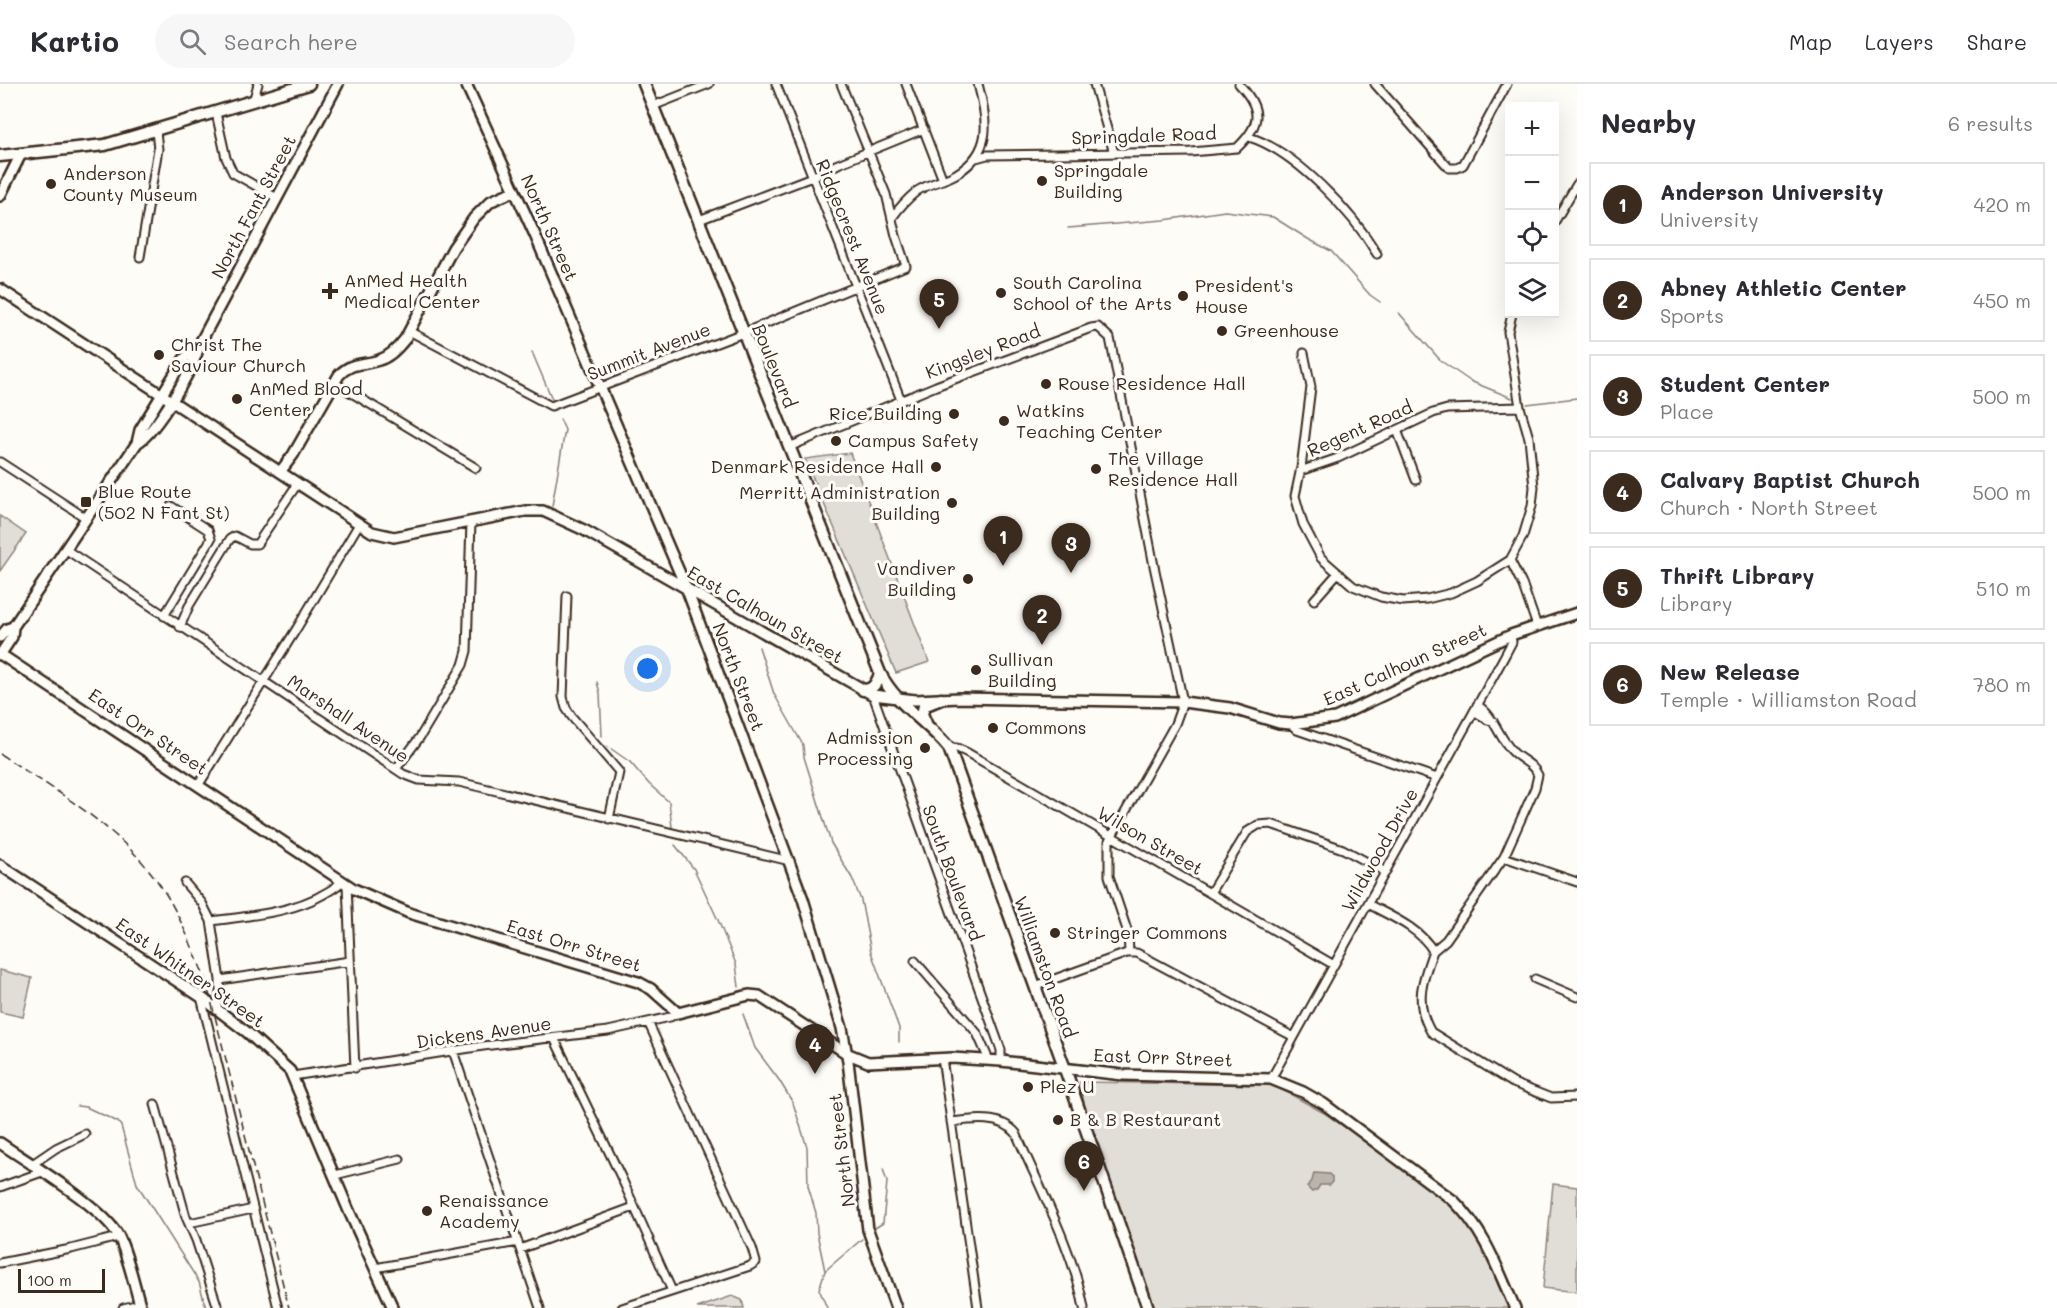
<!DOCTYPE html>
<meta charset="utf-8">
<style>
:root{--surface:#fff;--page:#f7f7f7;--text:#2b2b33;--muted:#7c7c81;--line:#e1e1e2;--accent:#3b2a1e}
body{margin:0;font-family:Mali,sans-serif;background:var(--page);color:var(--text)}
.controls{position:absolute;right:18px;top:18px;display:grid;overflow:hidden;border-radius:0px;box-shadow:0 6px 24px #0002}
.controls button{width:54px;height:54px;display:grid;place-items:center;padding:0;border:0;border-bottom:2px solid var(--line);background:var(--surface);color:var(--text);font:30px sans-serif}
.scale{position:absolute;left:18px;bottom:15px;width:87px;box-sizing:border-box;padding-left:6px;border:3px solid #3b2a1e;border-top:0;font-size:16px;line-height:21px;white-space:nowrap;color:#3b2a1e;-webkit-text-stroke:4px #fdfcf7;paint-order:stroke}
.you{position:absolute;left:648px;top:585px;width:21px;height:21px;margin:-15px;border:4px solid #fff;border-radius:50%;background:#1a73e8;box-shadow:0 0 0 9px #1a73e833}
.badge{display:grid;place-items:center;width:39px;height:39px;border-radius:50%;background:var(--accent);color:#fff;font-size:20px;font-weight:700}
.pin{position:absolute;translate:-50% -50px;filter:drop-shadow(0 2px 3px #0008)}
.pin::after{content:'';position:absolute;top:32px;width:21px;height:18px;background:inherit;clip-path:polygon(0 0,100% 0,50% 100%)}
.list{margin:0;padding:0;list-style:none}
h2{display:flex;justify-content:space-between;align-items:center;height:78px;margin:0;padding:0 24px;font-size:26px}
h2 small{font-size:20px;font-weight:400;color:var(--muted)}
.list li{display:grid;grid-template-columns:39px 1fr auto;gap:18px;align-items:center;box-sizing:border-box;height:84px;margin:0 12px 12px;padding:0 12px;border:2px solid var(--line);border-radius:0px}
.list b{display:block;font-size:22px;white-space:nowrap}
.list p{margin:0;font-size:20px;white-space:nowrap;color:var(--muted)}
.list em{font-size:20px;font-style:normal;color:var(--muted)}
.icon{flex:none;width:33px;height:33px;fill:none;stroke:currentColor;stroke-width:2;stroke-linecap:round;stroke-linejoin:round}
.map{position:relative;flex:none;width:1577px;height:1224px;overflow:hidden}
header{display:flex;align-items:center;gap:36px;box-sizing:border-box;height:84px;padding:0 30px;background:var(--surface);border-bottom:2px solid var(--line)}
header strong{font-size:28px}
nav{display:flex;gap:33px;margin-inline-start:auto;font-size:21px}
.search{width:420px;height:54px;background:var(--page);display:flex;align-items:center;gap:15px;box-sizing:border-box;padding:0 21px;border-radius:33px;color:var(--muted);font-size:22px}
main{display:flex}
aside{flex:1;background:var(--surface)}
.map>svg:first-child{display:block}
.green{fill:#e1ded7;stroke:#8e847a;stroke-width:1.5}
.water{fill:#bbb4ad;stroke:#887d74;stroke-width:1.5}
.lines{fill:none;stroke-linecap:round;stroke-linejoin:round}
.stream{stroke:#887d74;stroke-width:1.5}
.street-casing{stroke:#3b2a1e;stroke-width:11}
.secondary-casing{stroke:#3b2a1e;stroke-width:14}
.primary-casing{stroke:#3b2a1e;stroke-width:15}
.street{stroke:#fdfcf7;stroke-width:7}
.secondary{stroke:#fdfcf7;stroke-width:9}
.primary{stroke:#fdfcf7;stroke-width:10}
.rail{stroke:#3b2a1e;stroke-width:1.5;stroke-dasharray:9 4.5;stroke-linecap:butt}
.poi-dot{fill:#3b2a1e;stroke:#fdfcf7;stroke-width:2}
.labels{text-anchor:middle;stroke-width:6;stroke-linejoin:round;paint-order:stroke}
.street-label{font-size:18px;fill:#3b2a1e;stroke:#fdfcf7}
.poi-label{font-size:18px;fill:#3b2a1e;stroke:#fdfcf7;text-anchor:start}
</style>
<header>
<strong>Kartio</strong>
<div class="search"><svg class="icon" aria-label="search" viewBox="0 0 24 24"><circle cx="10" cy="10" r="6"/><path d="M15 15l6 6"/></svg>Search here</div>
<nav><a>Map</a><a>Layers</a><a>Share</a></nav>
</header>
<main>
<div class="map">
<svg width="1577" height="1224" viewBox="0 0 1577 1224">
<rect width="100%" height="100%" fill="#fdfcf7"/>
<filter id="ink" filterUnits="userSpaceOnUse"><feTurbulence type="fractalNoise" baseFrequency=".0167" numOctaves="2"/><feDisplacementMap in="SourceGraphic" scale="12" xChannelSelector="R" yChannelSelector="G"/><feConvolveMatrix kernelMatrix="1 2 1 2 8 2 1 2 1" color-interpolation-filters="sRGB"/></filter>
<g filter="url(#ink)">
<path class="green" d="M850,369l79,209 -33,11 -91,-214z
M0,432l26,18 -26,37z
M0,886l32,8 -9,39 -23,-5z
M1080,998l194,3 50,28 110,76 38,34 36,85h-361l-54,-157z
M1553,1100l24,3v105l-34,-4z
M732,1212l10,4 2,8h-47z"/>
<path class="water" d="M1314,1089l15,1 3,3v5l-3,3h-9l-3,5 -5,2 -5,-5 5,-6z"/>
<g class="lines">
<path class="stream" d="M1068,144l96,-8 61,-9 48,6 35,22 23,12 39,44 10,7
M1399,229l42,48 29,20 42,17
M532,268l20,47
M1527,320l50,-6
M552,422l13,-76 -5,-11
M759,563l15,47 29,51 1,12 27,86 21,35 9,22 10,52 28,76v14
M597,598l3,11 2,43
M607,662l23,16 19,22 20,18 3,25
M675,761l19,24 24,51 18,44 3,23
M743,930l12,34 24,32 14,23 14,44 1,39 8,27 1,20 8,38 -6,18 8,19
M77,1022l9,1 32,15 3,4 16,58 62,98 7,26
M875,1144l8,-5 4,-41 -4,-13
M826,1186l36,-31"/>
<defs>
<path id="street" d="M776,0l125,316
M906,0l37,96
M1094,0l20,69
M1375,0l74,84h8l6,-3 44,-81
M253,18l5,-18
M653,22l56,-22
M216,29l10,45 7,15 44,25
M1249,53c46,14 104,76 128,117
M976,74l11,-3 204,-3 46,-4c24,-23 26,-38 2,-64
M892,134c7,-10 15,-19 25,-27 12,-8 27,-10 39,-17 37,-22 32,-53 22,-90
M699,136l113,-43 26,-13 86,-35
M1554,139l23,-39
M140,173l18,-108 -2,-18
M1512,230l-4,18 12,75 9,31 5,49 -2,19 -9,30 -13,24 13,26 14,40
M409,247l142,75 192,-73 163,-67 -10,-30 -10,-42 -45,-110
M1304,269l7,34 -10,81 -6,28 8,28 18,34 32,28 28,11 22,4 24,-2 24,-6 26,-12 33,-21
M335,299l141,85
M1397,346l19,50
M789,363l147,-61 155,-58 7,-1 12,11 44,228 29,136 -8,22 -66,117v35l19,57 1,20
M0,378l86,56
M1300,387l38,-13 95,-45 14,-4 73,-2
M65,465l338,225 16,6 40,2 331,79
M567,512l-4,101 3,11 6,9 47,55 -10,47
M1314,516l23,-26
M164,532l47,-77 -3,-9 -37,-24
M180,543l9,-21 41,-67 5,-3 15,8h7l41,-61
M873,611l128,355v11
M1474,627l14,9 5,1
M1291,640l6,6 140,48
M949,664h8l9,4 368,213
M396,685l24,-32 43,-72 4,-14 4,-130
M198,702l99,-158 62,-104
M1504,773l73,25
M185,799l17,20 9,18 9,59v15l-4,14
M347,801l8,183
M1210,809l37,-61 11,-7 13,-1 72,25 43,23
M1368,820c22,12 52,24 65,47 -11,30 -19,52 -2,81l82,51 38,15 26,-1
M211,837c46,-6 94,-9 131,-39
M1433,867l13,-11 58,-83 31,-69 3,-13c-5,-11 -15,-14 -24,-22 -16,-15 -18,-36 -37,-48
M915,877l62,72 12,27
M1535,895l42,18
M220,896l130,-19
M1035,902l92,-33h10l157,84
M201,913l77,311
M554,954l68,141 50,112
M453,967l87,257
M942,974l36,250
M293,992l190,-30 125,-15 62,-14 8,-4
M1271,995l233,-422 8,-15 -1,-7
M155,1020l31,113 10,23 22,68
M951,1038c22,-3 50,-7 65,11 24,56 57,116 68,175
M31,1081l25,-17 29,-14
M335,1091l65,-16
M0,1103l42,-15
M189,1139l64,-14
M520,1165l114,-42
M0,1179l71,-14 47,-12
M375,1184l143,-26
M123,1224l17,-4
M622,1224l128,-42 6,-4 -4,-14 -104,-226"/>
<path id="secondary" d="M466,0l69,151 152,355 116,309 39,129 6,33 20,169 28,78
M0,112l21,-42
M0,205l372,243 22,5 131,-26h18l41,19 289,165 42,5 45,-2 223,4 47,6 49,15 12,1 44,-6 176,-83 66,-22
M137,359l3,-13 44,-71 15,-14
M280,388l13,-17 46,-80c14,-14 23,-9 40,-15 11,-3 19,-12 26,-21l48,-91 21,-30 17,-17 23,-10
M0,553l7,-8 6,-2
M0,570l354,235 55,24 229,69 13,7 27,24 71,-18 10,1 87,57 22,9 84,-4 49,3 122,14 148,4 32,13 21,12 130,97c32,32 43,67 61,107
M0,571l12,-18 1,-10 124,-184c19,-11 58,-76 62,-98l139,-261
M0,781l201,132 47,36 42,38 59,140 44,97
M0,1059c29,20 105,65 119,94 10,22 15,48 22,71"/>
<path id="primary" d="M644,0l236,589c16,32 47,48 69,75l116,321 83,239
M0,72l105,-11 204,-61
M863,606c10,1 14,-8 17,-16
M926,639l-4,-9 2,-8 17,-7"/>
</defs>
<use href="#street" class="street-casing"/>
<use href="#secondary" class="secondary-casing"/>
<use href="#primary" class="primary-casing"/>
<use href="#street" class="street"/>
<use href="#secondary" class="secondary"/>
<use href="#primary" class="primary"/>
<path class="rail" d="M0,670c56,37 118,72 158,128 21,30 34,65 48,99l83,327"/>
</g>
</g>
<g class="poi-dot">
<circle cx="1042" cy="97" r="6"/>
<circle cx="51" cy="100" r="6"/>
<path d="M327 198h6v6h6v6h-6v6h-6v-6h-6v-6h6z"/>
<circle cx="1001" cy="209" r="6"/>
<circle cx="1183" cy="212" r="6"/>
<circle cx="1222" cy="247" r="6"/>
<circle cx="159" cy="271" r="6"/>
<circle cx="1046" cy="300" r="6"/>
<circle cx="237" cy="315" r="6"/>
<circle cx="954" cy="330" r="6"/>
<circle cx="1004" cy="337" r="6"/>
<circle cx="836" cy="357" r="6"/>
<circle cx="936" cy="383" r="6"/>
<circle cx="1096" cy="385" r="6"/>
<rect x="80" y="412" width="12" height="12" rx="3"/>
<circle cx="952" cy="419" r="6"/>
<circle cx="968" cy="495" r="6"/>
<circle cx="976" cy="586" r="6"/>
<circle cx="993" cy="644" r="6"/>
<circle cx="925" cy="664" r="6"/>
<circle cx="1055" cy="849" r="6"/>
<circle cx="1028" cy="1003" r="6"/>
<circle cx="1058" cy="1036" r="6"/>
<circle cx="427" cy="1127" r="6"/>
</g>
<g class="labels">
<g class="street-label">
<text transform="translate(1144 52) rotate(-2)" y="6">Springdale Road</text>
<text transform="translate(254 123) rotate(-62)" y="6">North Fant Street</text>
<text transform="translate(549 144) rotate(66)" y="6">North Street</text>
<text transform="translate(852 153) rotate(68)" y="6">Ridgecrest Avenue</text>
<text transform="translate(649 268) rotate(-21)" y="6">Summit Avenue</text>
<text transform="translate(983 268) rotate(-21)" y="6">Kingsley Road</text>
<text transform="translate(774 282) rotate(68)" y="6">Boulevard</text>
<text transform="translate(1360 345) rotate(-24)" y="6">Regent Road</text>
<text transform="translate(765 531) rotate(30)" y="6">East Calhoun Street</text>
<text transform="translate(1405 581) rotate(-24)" y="6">East Calhoun Street</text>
<text transform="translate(738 593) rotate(69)" y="6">North Street</text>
<text transform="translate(348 635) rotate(34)" y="6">Marshall Avenue</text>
<text transform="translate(148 648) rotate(34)" y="6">East Orr Street</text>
<text transform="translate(1150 757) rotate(30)" y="6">Wilson Street</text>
<text transform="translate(1380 766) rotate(-61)" y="6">Wildwood Drive</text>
<text transform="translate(952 789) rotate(70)" y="6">South Boulevard</text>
<text transform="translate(574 862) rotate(17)" y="6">East Orr Street</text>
<text transform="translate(1045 883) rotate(70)" y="6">Williamston Road</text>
<text transform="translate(190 889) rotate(35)" y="6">East Whitner Street</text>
<text transform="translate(484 949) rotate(-8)" y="6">Dickens Avenue</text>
<text transform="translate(1163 974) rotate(2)" y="6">East Orr Street</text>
<text transform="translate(842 1066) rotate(-97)" y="6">North Street</text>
</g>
<g class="poi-label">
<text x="1054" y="93">Springdale<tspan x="1054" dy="21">Building</tspan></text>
<text x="63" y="96">Anderson<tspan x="63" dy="21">County Museum</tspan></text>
<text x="344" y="203">AnMed Health<tspan x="344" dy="21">Medical Center</tspan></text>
<text x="1013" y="205">South Carolina<tspan x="1013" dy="21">School of the Arts</tspan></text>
<text x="1195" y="208">President's<tspan x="1195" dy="21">House</tspan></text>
<text x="1234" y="253">Greenhouse</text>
<text x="171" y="267">Christ The<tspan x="171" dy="21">Saviour Church</tspan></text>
<text x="1058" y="306">Rouse Residence Hall</text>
<text x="249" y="311">AnMed Blood<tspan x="249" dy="21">Center</tspan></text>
<text x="1016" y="333">Watkins<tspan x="1016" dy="21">Teaching Center</tspan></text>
<text x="942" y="336" text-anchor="end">Rice Building</text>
<text x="848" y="363">Campus Safety</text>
<text x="1108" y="381">The Village<tspan x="1108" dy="21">Residence Hall</tspan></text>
<text x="924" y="389" text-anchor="end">Denmark Residence Hall</text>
<text x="98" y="414">Blue Route<tspan x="98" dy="21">(502 N Fant St)</tspan></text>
<text x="940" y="415" text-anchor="end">Merritt Administration<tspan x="940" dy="21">Building</tspan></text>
<text x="956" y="491" text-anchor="end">Vandiver<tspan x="956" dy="21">Building</tspan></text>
<text x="988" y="582">Sullivan<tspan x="988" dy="21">Building</tspan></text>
<text x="1005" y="650">Commons</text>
<text x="913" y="660" text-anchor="end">Admission<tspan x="913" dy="21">Processing</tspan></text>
<text x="1067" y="855">Stringer Commons</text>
<text x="1040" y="1009">Plez U</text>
<text x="1070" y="1042">B &amp; B Restaurant</text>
<text x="439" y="1123">Renaissance<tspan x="439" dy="21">Academy</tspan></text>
</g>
</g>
</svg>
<div class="controls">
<button>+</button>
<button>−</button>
<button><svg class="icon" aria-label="locate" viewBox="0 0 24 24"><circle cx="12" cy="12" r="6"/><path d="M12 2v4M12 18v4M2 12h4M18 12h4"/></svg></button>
<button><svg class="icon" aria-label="layers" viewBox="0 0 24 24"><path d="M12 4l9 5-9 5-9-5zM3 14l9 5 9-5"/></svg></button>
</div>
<div class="scale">100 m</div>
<div class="you"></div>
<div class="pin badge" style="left:1003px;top:482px">1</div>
<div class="pin badge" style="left:1042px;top:561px">2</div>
<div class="pin badge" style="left:1071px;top:489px">3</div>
<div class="pin badge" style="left:815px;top:990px">4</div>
<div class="pin badge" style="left:939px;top:245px">5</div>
<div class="pin badge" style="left:1084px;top:1107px">6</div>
</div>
<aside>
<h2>Nearby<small>6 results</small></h2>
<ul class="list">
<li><span class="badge">1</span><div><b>Anderson University</b><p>University</p></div><em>420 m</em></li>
<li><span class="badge">2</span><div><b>Abney Athletic Center</b><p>Sports</p></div><em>450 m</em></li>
<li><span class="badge">3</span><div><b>Student Center</b><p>Place</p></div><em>500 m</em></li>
<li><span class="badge">4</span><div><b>Calvary Baptist Church</b><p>Church · North Street</p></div><em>500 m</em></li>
<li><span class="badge">5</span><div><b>Thrift Library</b><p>Library</p></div><em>510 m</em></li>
<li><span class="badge">6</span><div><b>New Release</b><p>Temple · Williamston Road</p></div><em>780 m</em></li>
</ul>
</aside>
</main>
